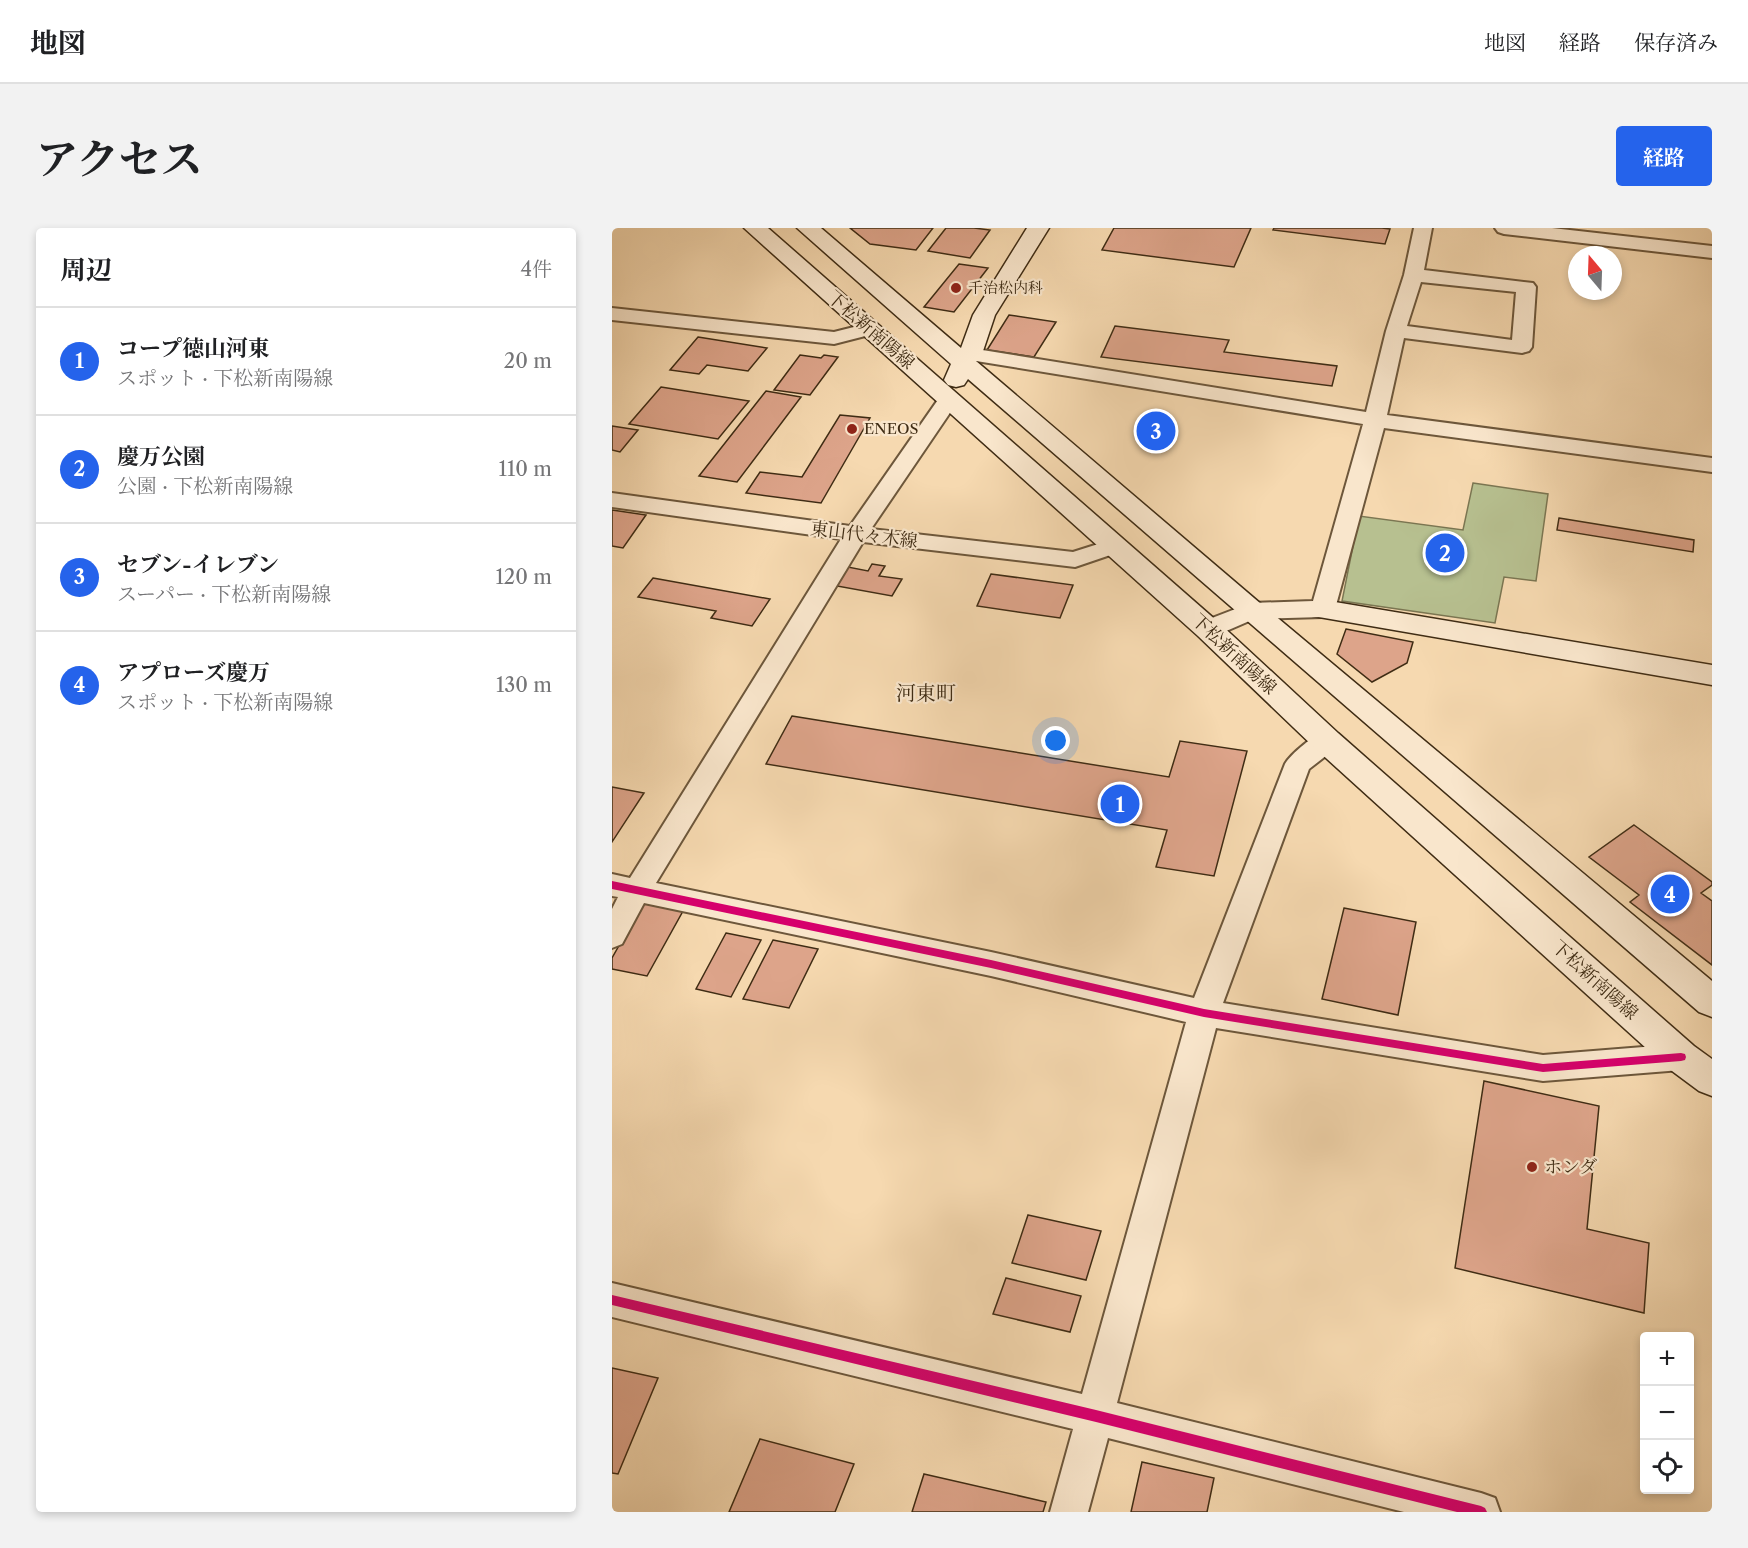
<!DOCTYPE html>
<html lang="ja">
<meta charset="utf-8">
<style>
:root{--surface:#fff;--page:#f2f2f2;--text:#202124;--muted:#757577;--line:#e0e0e0;--accent:#2563eb}
body{margin:0;font-family:"Libre Caslon Text","Noto Serif JP",serif;background:var(--page);color:var(--text)}
.controls{position:absolute;right:18px;bottom:18px;display:grid;overflow:hidden;border-radius:6px;box-shadow:0 3px 9px #0003}
.controls button{width:54px;height:54px;display:grid;place-items:center;padding:0;border:0;border-bottom:2px solid var(--line);background:var(--surface);color:var(--text);font:30px sans-serif}
.compass{position:absolute;left:956px;top:18px;width:54px;height:54px;border-radius:50%;background:var(--surface);box-shadow:0 3px 9px #0003;rotate:341deg}
.you{position:absolute;left:444px;top:513px;width:21px;height:21px;margin:-15px;border:4px solid #fff;border-radius:50%;background:#1a73e8;box-shadow:0 0 0 9px #1a73e833}
.badge{display:grid;place-items:center;width:39px;height:39px;border-radius:50%;background:var(--accent);color:#fff;font-size:20px;font-weight:700}
.pin{position:absolute;translate:-50% -50%;border:3px solid #fff;box-shadow:0 2px 6px #0006}
.list{margin:0;padding:0;list-style:none}
h2{display:flex;justify-content:space-between;align-items:center;height:78px;margin:0;padding:0 24px;font-size:26px}
h2 small{font-size:20px;font-weight:400;color:var(--muted)}
.list li{display:grid;grid-template-columns:39px 1fr auto;gap:18px;align-items:center;box-sizing:border-box;height:108px;padding:0 24px;border-top:2px solid var(--line)}
.list b{display:block;font-size:22px;white-space:nowrap}
.list p{margin:0;font-size:20px;white-space:nowrap;color:var(--muted)}
.list em{font-size:20px;font-style:normal;color:var(--muted)}
.icon{flex:none;width:33px;height:33px;fill:none;stroke:currentColor;stroke-width:2;stroke-linecap:round;stroke-linejoin:round}
.map{position:relative;flex:none;width:1100px;height:1284px;overflow:hidden;border-radius:6px}
header{display:flex;align-items:center;gap:36px;box-sizing:border-box;height:84px;padding:0 30px;background:var(--surface);border-bottom:2px solid var(--line)}
header strong{font-size:28px}
nav{display:flex;gap:33px;margin-inline-start:auto;font-size:21px}
.intro{display:flex;align-items:center;justify-content:space-between;box-sizing:border-box;height:144px;padding:0 36px}
h1{margin:0;font-size:42px}
.button{padding:15px 27px;border-radius:6px;background:var(--accent);color:#fff;font-size:21px;font-weight:700}
main{display:flex;gap:36px;padding:0 36px}
aside{flex:1;background:var(--surface);border-radius:6px;box-shadow:0 3px 9px #0003}
.map>svg:first-child{display:block}
.green{fill:#b7c090;stroke:#7b7652;stroke-width:1.5}
.building{fill:#dda48a;stroke:#3f2c14;stroke-width:1.5}
.lines{fill:none;stroke-linecap:round;stroke-linejoin:round}
.street-casing{stroke:#6d573b;stroke-width:4}
.secondary-casing{stroke:#3f2c14;stroke-width:3}
.street{fill:#f9e6cc;fill-rule:evenodd}
.secondary{fill:#f9e6cc;fill-rule:evenodd}
.cycleway-casing{stroke:#f9e6cc;stroke-width:4}
.cycleway{fill:#d6006c;fill-rule:evenodd}
.poi-dot{fill:#8f2418;stroke:#f9e6cc;stroke-width:2}
.labels{text-anchor:middle;stroke-width:4.5;stroke-linejoin:round;paint-order:stroke}
.far-poi-label{font-size:15px;fill:#3f2c14;stroke:#f9e6cc;text-anchor:start}
.street-label{font-size:18px;fill:#3f2c14;stroke:#f9e6cc}
.poi-label{font-size:18px;fill:#3f2c14;stroke:#f9e6cc;text-anchor:start}
.neighbourhood-label{font-size:20px;fill:#3f2c14;stroke:#f9e6cc}
</style>
<header>
<strong>地図</strong>
<nav><a>地図</a><a>経路</a><a>保存済み</a></nav>
</header>
<div class="intro"><h1>アクセス</h1><a class="button">経路</a></div>
<main>
<aside>
<h2>周辺<small>4件</small></h2>
<ul class="list">
<li><span class="badge">1</span><div><b>コープ徳山河東</b><p>スポット · 下松新南陽線</p></div><em>20 m</em></li>
<li><span class="badge">2</span><div><b>慶万公園</b><p>公園 · 下松新南陽線</p></div><em>110 m</em></li>
<li><span class="badge">3</span><div><b>セブン-イレブン</b><p>スーパー · 下松新南陽線</p></div><em>120 m</em></li>
<li><span class="badge">4</span><div><b>アプローズ慶万</b><p>スポット · 下松新南陽線</p></div><em>130 m</em></li>
</ul>
</aside>
<div class="map">
<svg width="1100" height="1284" viewBox="0 0 1100 1284">
<rect width="100%" height="100%" fill="#f6d9b0"/>
<filter id="stains"><feTurbulence type="fractalNoise" baseFrequency=".00333" numOctaves="4"/><feColorMatrix values="0 0 0 0 .2 0 0 0 0 .09 0 0 0 0 .02 0 0 0 .5 -.17"/></filter>
<radialGradient id="worn" r=".72"><stop offset=".6" stop-color="#630" stop-opacity="0"/><stop offset="1" stop-color="#630" stop-opacity=".3"/></radialGradient>
<path class="green" d="M861,255l75,11 -12,87 -32,-4 -9,46 -153,-22 17,-85 104,14z"/>
<path class="building" d="M238,0h83l-17,22 -46,-6z
M334,0h28l16,2 -20,28 -42,-7z
M502,0h137l-17,39 -132,-17z
M662,0h108l8,1 -5,15 -112,-14z
M347,36l29,4 -34,44 -30,-5z
M397,87l47,7 -22,35 -47,-7z
M503,98l114,14 -5,12 113,14 -5,20 -231,-29z
M86,109l69,11 -19,23 -41,-6 -8,9 -29,-4z
M188,127l21,3 3,-3 14,2 -28,38 -36,-5z
M49,159l88,14 -31,38 -89,-15z
M154,163l35,6 -64,85 -38,-6z
M228,187l30,3 -49,85 -75,-10 14,-21 42,5z
M0,198l26,4 -18,22 -8,-2z
M0,282l34,5 -23,33 -11,-2z
M947,290l135,22 -1,12 -136,-22z
M260,336l13,2 -6,10 23,3 -10,17 -55,-10 11,-19 20,4z
M379,346l82,11 -13,33 -83,-12z
M41,350l117,21 -18,27 -41,-8 5,-7 -78,-14z
M734,401l67,13 -6,21 -35,19 -35,-28z
M180,488l377,61 11,-36 67,10 -33,125 -58,-9 11,-37 -401,-66z
M0,559l32,6 -32,49z
M1022,597l78,57v3l-11,8 11,8v64l-82,-63 9,-7 -50,-38z
M31,675l40,8 -36,65 -35,-7v-11z
M732,680l72,14 -18,93 -76,-16z
M114,705l35,7 -30,57 -35,-8z
M161,712l45,9 -29,59 -46,-9z
M872,853l115,25 -12,123 62,14 -5,70 -189,-45z
M416,987l73,16 -15,49 -74,-17z
M394,1050l75,18 -11,36 -77,-18z
M0,1140l46,10 -40,96 -6,-1z
M148,1211l94,25 -19,48h-106z
M530,1234l72,16 -7,34h-76z
M312,1246l122,28 -3,10h-131z"/>
<g class="lines">
<defs>
<path id="street" d="M802,0h18l-8,42 109,13 3,4 -4,60 -3,4 -7,2 -118,-15 -17,77 325,43v14l-328,-44 -49,181 -3,6 -9,2 -69,2 -37,16 -9,2 -9,-2 -3,-6 3,-6 52,-20 62,-2 50,-177 -393,-64 -7,-2 -3,-4 3,-4 7,-2 396,64 20,-81 18,-56zM809,54l95,10 -4,48 -105,-14z
M883,0h57l160,18v12l-208,-24 -6,-2z
M0,80l222,24 36,-9 7,2 3,4 -3,4 -43,11 -222,-24z
M337,164l7,2 4,4 -89,131 202,23 41,-13 8,2 4,5 -4,5 -47,16 -212,-25 -207,341 335,69 203,46 91,-234c5,-9 31,-32 42,-32 3,0 6,1 9,2l4,7 -4,7 -27,21 -86,234 320,52 138,-11 11,4 5,9 -5,9 -11,4 -138,11 -327,-53 -99,375 364,90 14,5 5,14h-96l-296,-74 -20,74h-38l23,-83 -461,-112v-34l470,111 104,-372 -195,-46 -347,-73 -22,41 -10,4v-39l6,-12 -6,-1v-22l18,4 211,-339 -229,-32v-14l238,33 92,-132z"/>
<path id="secondary" d="M132,0h24l450,394 120,111 356,313 18,13v37l-13,-5 -31,-23 -352,-319 -118,-113z
M185,0h24l140,120 12,-33 54,-87h22l-54,87 -13,39 -6,7 285,243 451,377v36l-13,-5 -731,-633 -4,6 -8,2 -8,-2 -4,-5 7,-16z
M711,372l389,65v20l-399,-69 -4,-7 4,-7z"/>
</defs>
<use href="#street" class="street-casing"/>
<use href="#secondary" class="secondary-casing"/>
<use href="#street" class="street"/>
<use href="#secondary" class="secondary"/>
<defs>
<path id="cycleway" d="M0,653l379,79 213,49 339,55 138,-11 4,1 1,3 -1,3 -4,1 -138,11 -339,-55 -213,-49 -379,-79z
M0,1067l484,115 385,96 4,2 2,4h-30l-361,-90 -484,-117z"/>
</defs>
<use href="#cycleway" class="cycleway-casing"/>
<use href="#cycleway" class="cycleway"/>
</g>
<g class="poi-dot">
<circle cx="344" cy="60" r="6"/>
<circle cx="240" cy="201" r="6"/>
<circle cx="920" cy="939" r="6"/>
</g>
<g class="labels">
<g class="far-poi-label">
<text x="356" y="65">千治松内科</text>
<text x="252" y="206">ENEOS</text>
</g>
<g class="street-label">
<text transform="translate(259 102) rotate(41)" y="6">下松新南陽線</text>
<text transform="translate(252 307) rotate(7)" y="6">東山代々木線</text>
<text transform="translate(622 426) rotate(43)" y="6">下松新南陽線</text>
<text transform="translate(983 752) rotate(42)" y="6">下松新南陽線</text>
</g>
<g class="poi-label">
<text x="932" y="945">ホンダ</text>
</g>
<g class="neighbourhood-label">
<text x="314" y="472">河東町</text>
</g>
</g>
<rect width="100%" height="100%" filter="url(#stains)"/>
<rect width="100%" height="100%" fill="url(#worn)"/>
</svg>
<div class="controls">
<button>+</button>
<button>−</button>
<button><svg class="icon" aria-label="locate" viewBox="0 0 24 24"><circle cx="12" cy="12" r="6"/><path d="M12 2v4M12 18v4M2 12h4M18 12h4"/></svg></button>
</div>
<svg class="compass" viewBox="-18 -18 36 36"><path d="M0-13l5 13h-10z" fill="#e53935"/><path d="M0 13l5-13h-10z" fill="#757577"/></svg>
<div class="you"></div>
<div class="pin badge" style="left:508px;top:576px">1</div>
<div class="pin badge" style="left:833px;top:325px">2</div>
<div class="pin badge" style="left:544px;top:203px">3</div>
<div class="pin badge" style="left:1058px;top:666px">4</div>
</div>
</main>
